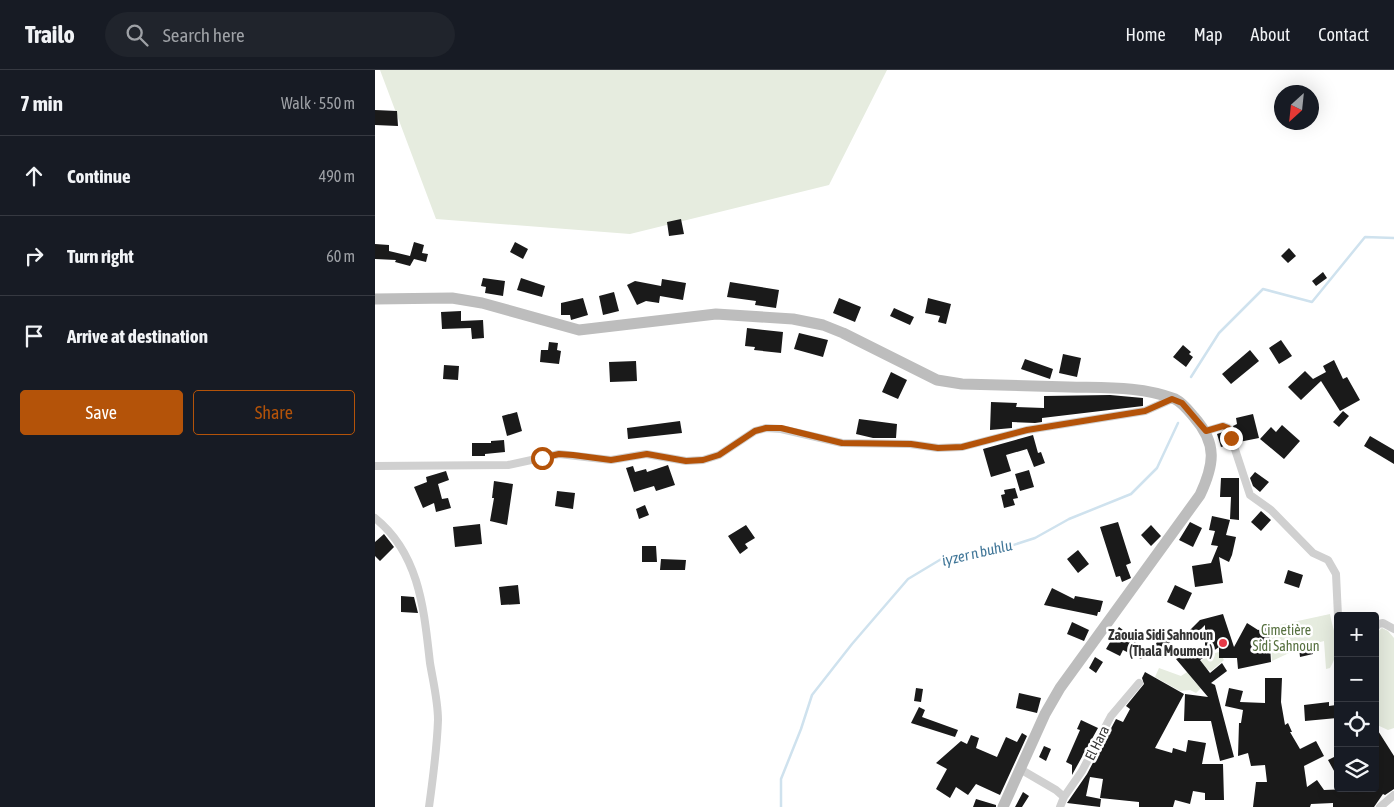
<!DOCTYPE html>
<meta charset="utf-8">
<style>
:root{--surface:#171b24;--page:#20242c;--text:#f1f3f6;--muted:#9ea1a6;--line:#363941;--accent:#b45309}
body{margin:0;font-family:"Asap Condensed",sans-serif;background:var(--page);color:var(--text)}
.controls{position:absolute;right:15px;bottom:15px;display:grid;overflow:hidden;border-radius:5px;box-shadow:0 5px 20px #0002}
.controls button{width:45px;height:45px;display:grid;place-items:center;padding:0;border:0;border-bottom:1px solid var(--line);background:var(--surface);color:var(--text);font:25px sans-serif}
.compass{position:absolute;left:899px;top:15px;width:45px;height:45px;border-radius:50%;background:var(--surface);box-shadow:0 5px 20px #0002;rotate:207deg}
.stop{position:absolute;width:15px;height:15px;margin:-11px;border:4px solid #b45309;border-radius:50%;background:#fff}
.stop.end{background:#b45309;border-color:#fff;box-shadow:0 1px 5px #0008}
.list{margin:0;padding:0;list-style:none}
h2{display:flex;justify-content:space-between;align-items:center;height:65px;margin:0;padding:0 20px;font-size:21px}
h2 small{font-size:16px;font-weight:400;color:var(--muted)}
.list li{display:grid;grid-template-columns:32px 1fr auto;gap:15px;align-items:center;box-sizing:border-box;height:80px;padding:0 20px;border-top:1px solid var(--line)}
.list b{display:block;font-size:19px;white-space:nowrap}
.list em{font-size:16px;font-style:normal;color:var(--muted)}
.actions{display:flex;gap:10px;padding:15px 20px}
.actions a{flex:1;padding:11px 0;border:1px solid var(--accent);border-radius:5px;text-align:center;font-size:18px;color:var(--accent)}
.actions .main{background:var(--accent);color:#fff}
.icon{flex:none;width:28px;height:28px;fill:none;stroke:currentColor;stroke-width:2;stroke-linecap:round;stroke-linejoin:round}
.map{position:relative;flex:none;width:1019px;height:737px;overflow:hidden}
header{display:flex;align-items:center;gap:30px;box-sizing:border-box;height:70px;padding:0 25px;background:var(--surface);border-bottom:1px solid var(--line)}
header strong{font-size:24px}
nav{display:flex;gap:28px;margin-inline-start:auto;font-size:18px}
.search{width:350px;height:45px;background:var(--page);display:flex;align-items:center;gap:12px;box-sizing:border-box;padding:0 18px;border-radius:28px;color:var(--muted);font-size:19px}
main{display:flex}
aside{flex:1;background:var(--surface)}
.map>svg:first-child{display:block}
.green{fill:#e6ecdf}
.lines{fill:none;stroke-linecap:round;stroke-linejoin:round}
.stream{stroke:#cfe2ee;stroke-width:2.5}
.building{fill:#1a1a1a}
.street{stroke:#d0d0d0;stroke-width:8}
.secondary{stroke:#bdbdbd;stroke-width:11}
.route{stroke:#b45309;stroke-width:6}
.poi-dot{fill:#e63946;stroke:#fff;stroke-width:2}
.labels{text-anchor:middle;stroke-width:5;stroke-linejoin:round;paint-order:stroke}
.park-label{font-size:14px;fill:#56703f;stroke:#fff}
.poi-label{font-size:14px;font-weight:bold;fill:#333;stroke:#fff;text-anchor:end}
.street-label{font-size:14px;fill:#333;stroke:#fff}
.water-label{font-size:15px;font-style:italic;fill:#3f7597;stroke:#fff}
</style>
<header>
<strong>Trailo</strong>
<div class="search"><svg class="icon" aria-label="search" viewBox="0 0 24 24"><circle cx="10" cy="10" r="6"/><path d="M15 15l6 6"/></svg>Search here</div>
<nav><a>Home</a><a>Map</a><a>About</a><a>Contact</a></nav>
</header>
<main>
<aside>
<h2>7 min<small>Walk · 550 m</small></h2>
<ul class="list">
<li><svg class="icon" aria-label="ahead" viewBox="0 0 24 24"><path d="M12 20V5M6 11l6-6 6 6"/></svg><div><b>Continue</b></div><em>490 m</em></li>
<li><svg class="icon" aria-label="right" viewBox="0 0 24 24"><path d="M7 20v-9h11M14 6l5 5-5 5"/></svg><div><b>Turn right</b></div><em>60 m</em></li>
<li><svg class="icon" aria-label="arrive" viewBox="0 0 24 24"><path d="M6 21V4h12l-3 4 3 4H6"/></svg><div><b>Arrive at destination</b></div></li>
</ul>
<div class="actions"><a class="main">Save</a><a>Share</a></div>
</aside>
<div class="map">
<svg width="1019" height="737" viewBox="0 0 1019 737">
<rect width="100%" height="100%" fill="#fff"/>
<path class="green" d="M5,0h507l-58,115 -199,49 -194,-15z
M955,544c4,23 13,31 0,54l-4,1 -2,-28 -22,6 -30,14 -2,-34z
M1007,558l6,3 6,7v90l-6,2 -13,-6v-90z
M844,582l5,8 -13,11 -4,-2 -14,11 8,8 -5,5 -6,-3 -10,1 -25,-14 4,-9 22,8c13,-7 22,-21 38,-24z"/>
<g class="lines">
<path class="stream" d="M816,307l28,-44 44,-44 49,13 53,-65 29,1
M406,737v-28l20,-50 11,-34 40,-51 56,-65 35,-21 52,-7 40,-13 34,-19 62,-25 26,-26 21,-45"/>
</g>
<path class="building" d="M0,40l22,1 1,15 -23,-1z
M306,149l3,15 -15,2 -2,-14z
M39,172l10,3 -2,8 6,1 -2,8 -12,-3 -4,7 -15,-4 1,-2 -21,-1v-15l14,1v6l21,5z
M140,172l13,7 -5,10 -13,-7z
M914,178l7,8 -8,7 -7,-7z
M948,202l4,6 -11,8 -4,-5z
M108,208l22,3 -2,15 -18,-3 1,-6 -5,-1z
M146,208l24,8 -3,11 -25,-7z
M287,209l24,4 -3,17 -23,-4 -1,7 -13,-2 -9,4 -10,-20 8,-4 26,5z
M355,212l49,8 -3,18 -21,-3 1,-4 -29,-4z
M239,222l5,19 -16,4 -4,-19z
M208,228l5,17 -17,5 -1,-5h-9v-12z
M464,228l22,9 -6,15 -22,-9z
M553,228l23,6 -5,20 -8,-2 2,-6 -15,-3z
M519,238l20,9 -4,8 -20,-9z
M86,241v10l22,-1 1,18 -12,1 -1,-11 -29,1 -1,-17z
M372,258l36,4 -2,21 -27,-3 1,-3 -10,-1z
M424,263l29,7 -5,17 -29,-8z
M906,270l11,16 -13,8 -10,-16z
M174,272l9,1 -1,7 4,1 -2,13 -19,-2 1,-12h7z
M808,275l8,7 -2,2 4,3 -7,10 -13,-10z
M875,280l9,11 -28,23 -9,-10z
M688,284l18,4 -4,19 -18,-4z
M650,289l28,10 -3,10 -29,-10z
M959,290l9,19 4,-2 13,23 -20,11 -19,-30 -20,19 -13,-13 17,-16 8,8 13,-7 -3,-6z
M261,291l1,20 -27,1 -1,-20z
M69,295l15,1 -1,14 -15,-1z
M516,302l16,8 -9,19 -16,-7z
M735,325l33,3v8l-101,12v4l-7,1 -23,-1v6l-22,2 1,-28 26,1 -1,4 28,1v-12z
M968,341l6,5 -10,11 -6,-5z
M142,342l5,19 -15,5 -5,-20z
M878,344l6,24 -20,4 -6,-16 4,-2 -1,-6z
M484,349l38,5 -1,14h-23l-17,-4z
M305,351l2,12 -54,6 -1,-11z
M907,355l18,16 -16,18 -24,-20 11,-12 5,5z
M848,362l5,13 -7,2 -4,-13z
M658,365l5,18 3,-1 4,11 -11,4 -7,-18 -21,6 5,16 -20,6 -8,-28z
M995,366l24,14v14l-30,-18z
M129,370l1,12 -20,2v2h-13v-13h19v-2z
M293,395l7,20 -19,6 -2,-5 -20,6 -8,-24 7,-2 2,6 11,-3 1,3z
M654,400l5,17 -14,4 -5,-17z
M71,401l3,9 -11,4 4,15 6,-1 3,10 -15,4 -2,-9 -11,5 -9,-21 13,-5 -1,-5z
M880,402l14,10 -9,10 -7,-6 -3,-8z
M846,408h18v42l-9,-1 1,-22h-11z
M119,411l19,3 -6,41 -17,-4 4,-23h-2z
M640,418l3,10 -5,1 2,6 -11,3 -3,-13 4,-1 -1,-4z
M182,421l18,2 -2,16 -18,-3z
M270,435l4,10 -10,4 -3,-10z
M886,441l10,9 -10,11 -10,-9z
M837,446l18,4 -4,15 10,2 -4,18 -3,7 -10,-5 4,26 -28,4 -3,-21 19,-3 7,-17 -7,-1 4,-14 -6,-1z
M743,452l13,41 -5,2 5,13 -9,4 -2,-6 -4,1 -16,-50z
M815,452l12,6 -9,19 -14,-7z
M105,454l2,20 -27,3 -2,-20z
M371,455l9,13 -10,6 3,4 -8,6 -12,-18z
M776,455l10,11 -10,10 -10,-11z
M9,464l10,13 -14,14 -5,-5v-14z
M267,476h14l1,16h-15z
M703,480l11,14 -11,9 -11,-14z
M286,489l25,1 -1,10h-25z
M913,500l15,5 -4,13 -15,-5z
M143,515l2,19 -19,1 -2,-18z
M800,515l17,8 -8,17 -17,-8z
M677,518l22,11 1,-3 28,5 -3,11h-2l-1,4 -4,-1 -49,-10z
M26,526l13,1 4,16 -17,-1z
M848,544l11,33 13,-24 11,7 11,-3 2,35 -33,7 -1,-11h-18v-11l-19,13 10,13 12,-10 5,8 -16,12 4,2 19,72 -14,4 -9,-40h-27l1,-27 23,3 -32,-38 10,-8 5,6 14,-11v-21l-11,11 -5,-5 11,-11z
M697,552l17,8 -5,11 -17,-7z
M744,557l16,12 -2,2 14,8 -6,10 -18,-9 -3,6 -14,-7z
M788,561l10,5 -10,22 -12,-5z
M936,576l2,8 -13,3 -1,-9z
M720,587l8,5 -7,11 -7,-5z
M770,602l39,22 -29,54 17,5 1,-5 13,4 2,-12 18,3 -4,21h21l1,36h-19v-7l-12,-2 -3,13 -15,-4 -2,7h-34v-5l-39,-4 3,-19 -13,-2 -4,19 15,3 -1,8 -33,-4 20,-29 29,-55 7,3 7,-13 -4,-3 18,-22 -2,-6z
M890,608h17l-1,24 4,23 3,-2 4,9h-2l10,17 16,-8 8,15 -20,10 3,21 10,-7 7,10 51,-2v-62l19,30v33l-9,6 -2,-1 -9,13h-41v-4l-22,1 -1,3h-57l3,-25h11l-2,-17 -14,1 -3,-13 -10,3 1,-33h2l2,-13 -18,-4 4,-18 14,3 -3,11 25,1z
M541,618l7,1 -2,13 -7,-1z
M644,623l22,5 -4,15 -21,-5z
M954,632v4l7,-1 1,13 -32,3 -1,-16z
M544,637l6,3 -3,7 36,13 -3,7 -44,-14z
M706,650l17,8 -26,47v-10l-6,-3 14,-32 -3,-1z
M647,663l5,3 -27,59 -24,-11 -8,11 -12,-8 -6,11 -14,-9 11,-20 -11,-6 25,-22 6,3 4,-9 8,3 -3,10 21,9 9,-20 11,5z
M669,676l7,3 -5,12 -7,-4z
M963,685v23l-10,-18z
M648,722l6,4 -7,11h-7z
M601,729l20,6v2h-23z"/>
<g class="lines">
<path class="street" d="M831,361l17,-5 5,2 22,67 21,15 42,43 15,7 8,14 2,42
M0,396l133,-1 51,-11 52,6 35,-6 40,7 17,-1 16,-5 36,-24 11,-3 15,1 61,14 68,1 28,4 24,-1 65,-17 118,-19 27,-12
M0,448c45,36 49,93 55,145 3,18 8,38 8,57 -1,29 -5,58 -9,87
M1000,558l3,-4 5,-1 11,6
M645,699l36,21 8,7
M685,737l4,-10 18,-26 29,-55 28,-33
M1005,737l14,-12"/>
<path class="secondary" d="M0,229l77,-1 30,5 97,27 137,-16 77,5 30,6 20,8 94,47 25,4c35,1 71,2 107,3 36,1 72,-1 106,12 8,4 14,12 19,18 24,27 20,48 6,78l-140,193 -15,26 -42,93"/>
</g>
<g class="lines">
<path class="route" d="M167,388l17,-4 14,1 38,5 36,-6 39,7 17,-1 16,-5 36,-24 11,-3h15l61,15 69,1 27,4 24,-1 65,-17 118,-19 27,-12 10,4 24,28 17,-5 5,2 3,10"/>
</g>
<circle class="poi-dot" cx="848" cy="573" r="5"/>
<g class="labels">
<g class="park-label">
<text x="911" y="565">Cimetière<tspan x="911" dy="16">Sidi Sahnoun</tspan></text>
</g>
<g class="poi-label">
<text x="838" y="570">Zaouia Sidi Sahnoun<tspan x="838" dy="16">(Thala Moumen)</tspan></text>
</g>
<g class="street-label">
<text transform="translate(722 673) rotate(-63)" y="5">El Hara</text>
</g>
<g class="water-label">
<text transform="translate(602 483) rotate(-13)" y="5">iγzer n buhlu</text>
</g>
</g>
</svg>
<div class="controls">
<button>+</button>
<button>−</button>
<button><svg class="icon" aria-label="locate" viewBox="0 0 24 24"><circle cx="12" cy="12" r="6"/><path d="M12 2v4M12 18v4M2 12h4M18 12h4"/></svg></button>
<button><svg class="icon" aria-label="layers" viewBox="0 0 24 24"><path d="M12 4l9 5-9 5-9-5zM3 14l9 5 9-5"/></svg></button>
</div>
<svg class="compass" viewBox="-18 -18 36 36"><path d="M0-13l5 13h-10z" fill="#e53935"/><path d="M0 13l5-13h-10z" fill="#9ea1a6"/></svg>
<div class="stop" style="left:167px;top:388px"></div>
<div class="stop end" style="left:856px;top:368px"></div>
</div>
</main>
